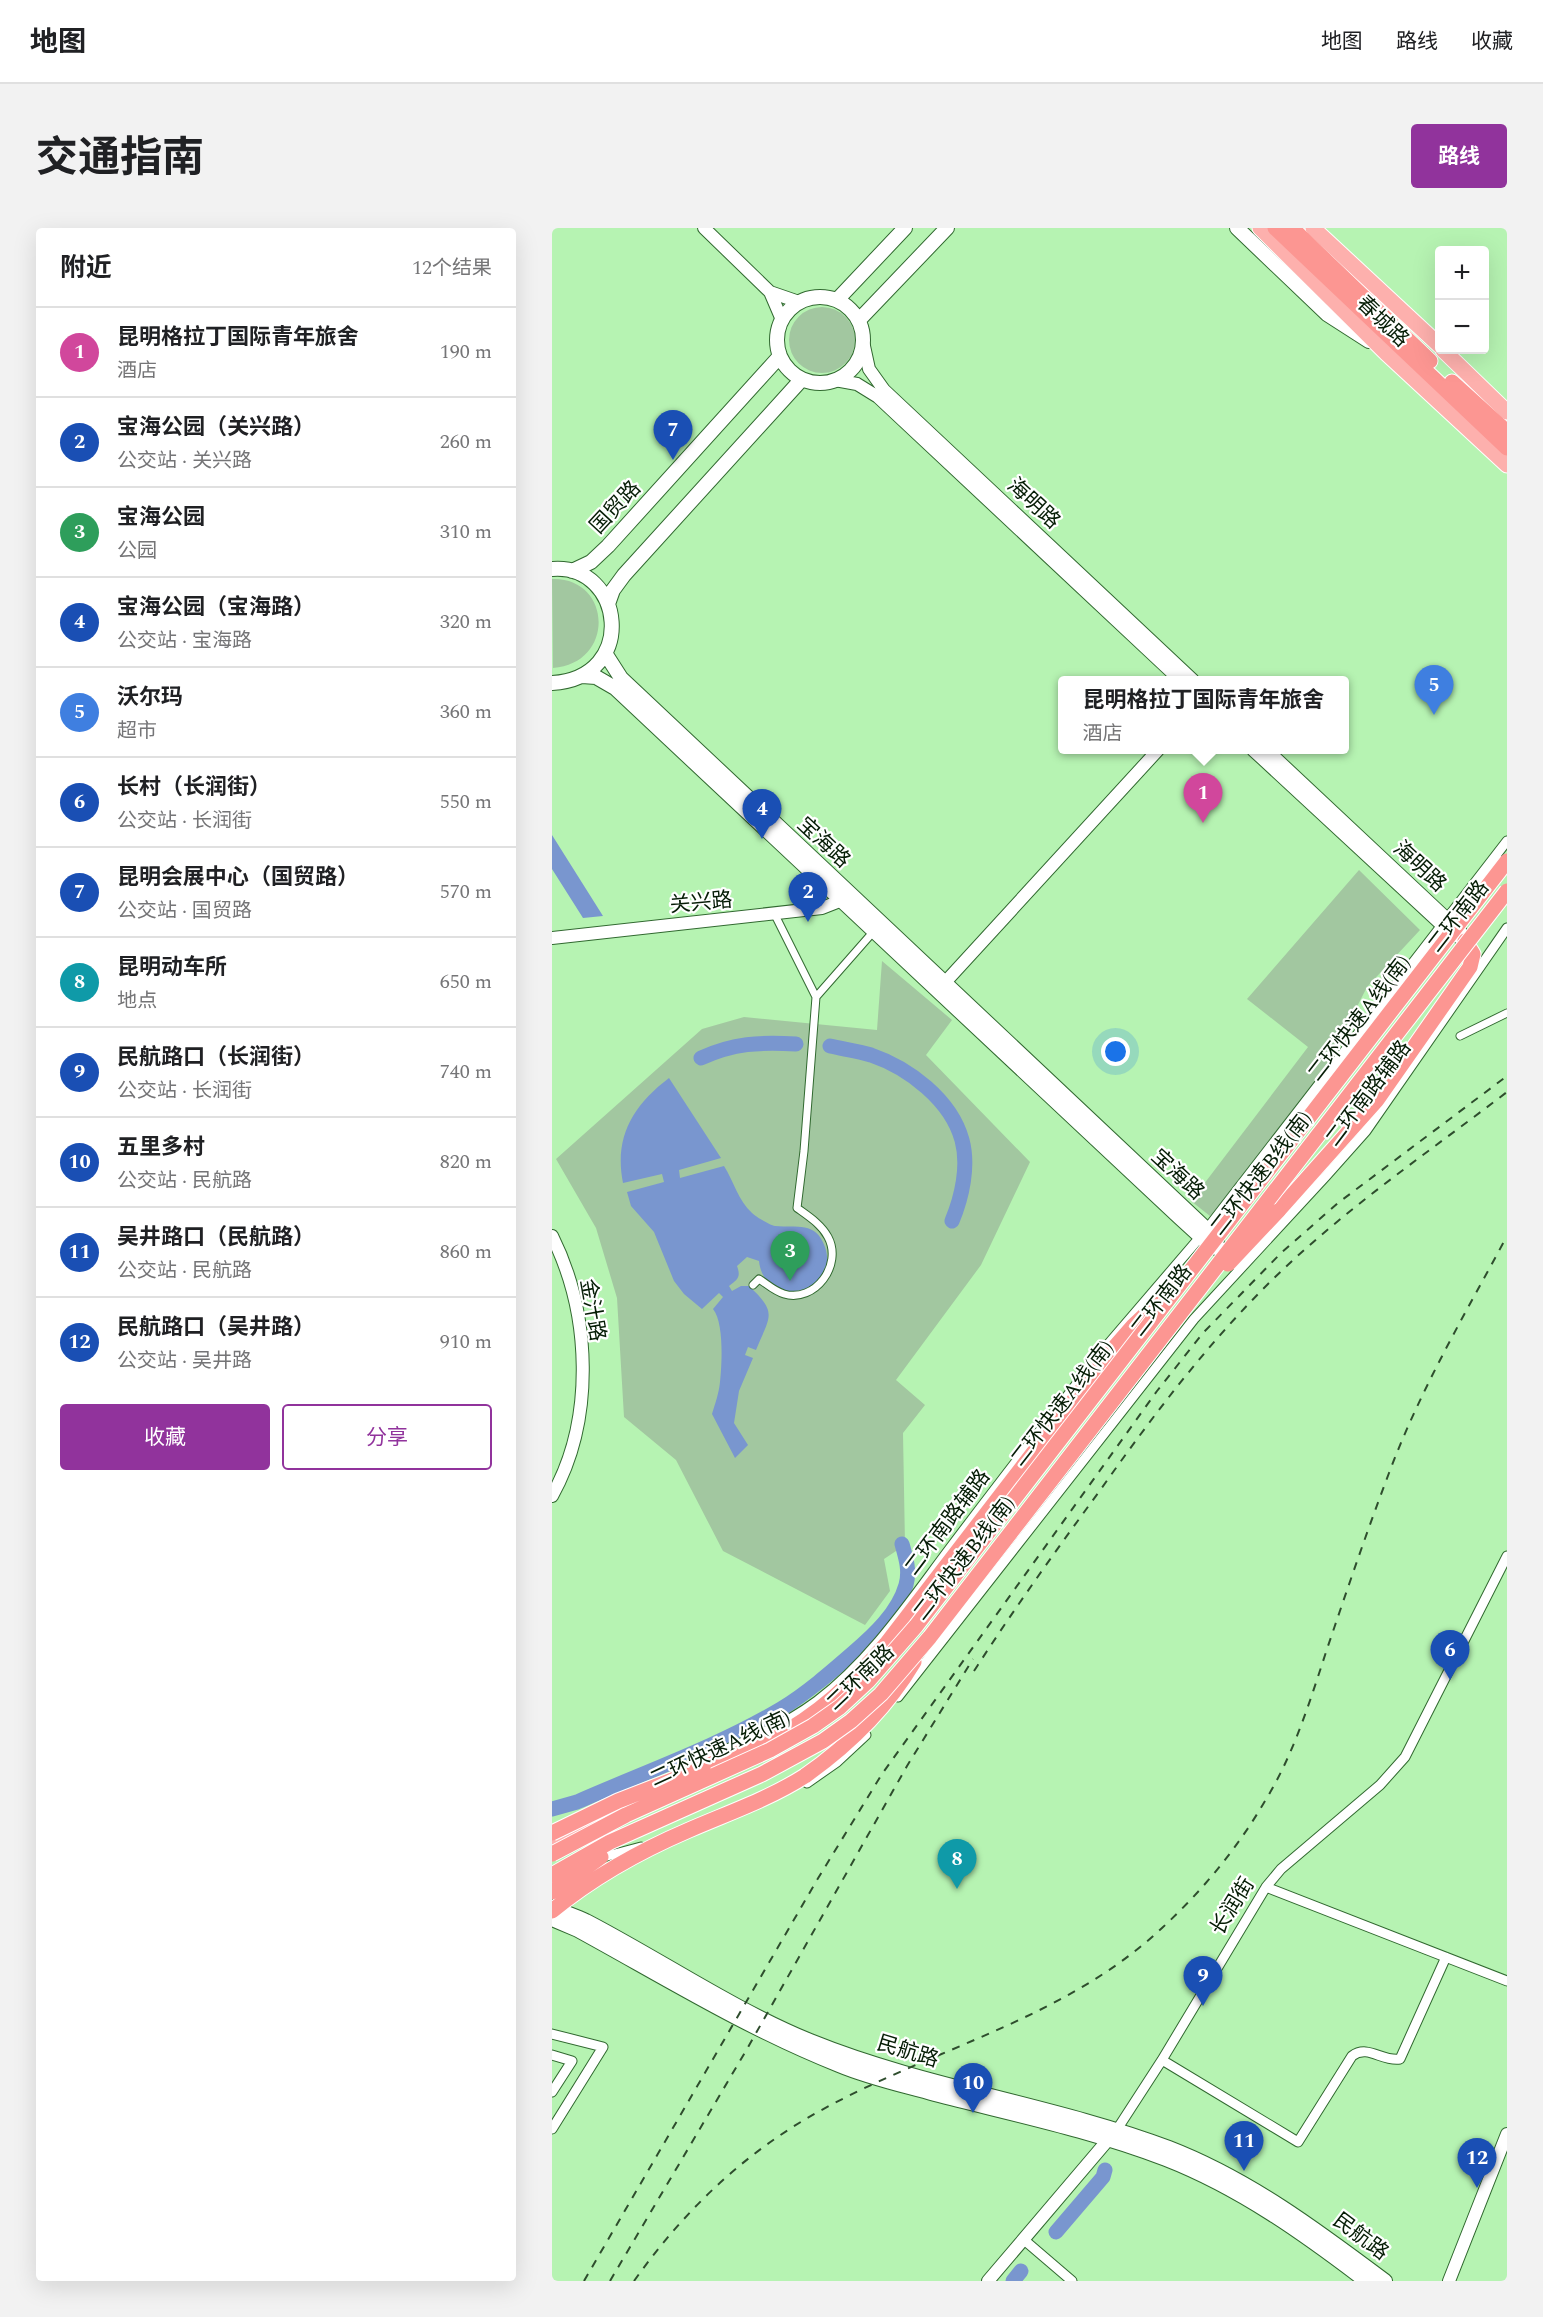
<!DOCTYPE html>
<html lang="zh">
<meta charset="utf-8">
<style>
:root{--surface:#fff;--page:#f2f2f2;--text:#202124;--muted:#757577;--line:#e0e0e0;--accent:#91339c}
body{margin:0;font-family:Spectral,"Noto Sans SC",serif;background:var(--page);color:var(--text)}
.controls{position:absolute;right:18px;top:18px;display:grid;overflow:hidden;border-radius:6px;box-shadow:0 6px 24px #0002}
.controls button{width:54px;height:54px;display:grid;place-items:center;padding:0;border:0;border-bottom:2px solid var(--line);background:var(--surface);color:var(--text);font:30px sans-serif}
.you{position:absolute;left:564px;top:824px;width:21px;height:21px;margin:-15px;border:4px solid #fff;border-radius:50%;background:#1a73e8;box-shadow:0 0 0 9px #1a73e833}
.badge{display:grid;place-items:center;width:39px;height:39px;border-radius:50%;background:var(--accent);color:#fff;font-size:20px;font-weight:700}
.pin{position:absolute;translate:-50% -50px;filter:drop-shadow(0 2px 3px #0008)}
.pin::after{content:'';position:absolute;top:32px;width:21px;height:18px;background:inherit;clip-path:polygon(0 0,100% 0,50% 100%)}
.popup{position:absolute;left:506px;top:448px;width:291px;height:78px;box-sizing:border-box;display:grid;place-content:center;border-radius:6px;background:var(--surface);filter:drop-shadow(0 2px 4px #0005);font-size:20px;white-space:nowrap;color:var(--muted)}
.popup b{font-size:22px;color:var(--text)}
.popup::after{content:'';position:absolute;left:50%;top:100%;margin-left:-12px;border:12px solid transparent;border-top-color:var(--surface)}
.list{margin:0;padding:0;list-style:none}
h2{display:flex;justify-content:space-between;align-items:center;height:78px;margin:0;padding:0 24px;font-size:26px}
h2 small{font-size:20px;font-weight:400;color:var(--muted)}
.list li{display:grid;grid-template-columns:39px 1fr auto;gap:18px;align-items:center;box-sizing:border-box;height:90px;padding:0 24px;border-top:2px solid var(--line)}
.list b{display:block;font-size:22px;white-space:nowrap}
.list p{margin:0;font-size:20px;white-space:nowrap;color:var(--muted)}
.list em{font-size:20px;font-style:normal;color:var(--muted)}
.actions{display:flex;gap:12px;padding:18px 24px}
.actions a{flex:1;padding:14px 0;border:2px solid var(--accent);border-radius:6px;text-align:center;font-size:21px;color:var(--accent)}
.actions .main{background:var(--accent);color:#fff}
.map{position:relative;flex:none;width:955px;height:2053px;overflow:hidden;border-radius:6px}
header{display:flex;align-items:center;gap:36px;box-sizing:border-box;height:84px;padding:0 30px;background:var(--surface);border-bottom:2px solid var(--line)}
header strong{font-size:28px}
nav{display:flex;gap:33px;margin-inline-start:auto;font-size:21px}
.intro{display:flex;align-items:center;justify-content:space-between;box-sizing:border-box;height:144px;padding:0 36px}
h1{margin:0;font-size:42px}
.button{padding:15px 27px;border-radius:6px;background:var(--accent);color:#fff;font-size:21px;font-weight:700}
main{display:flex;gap:36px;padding:0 36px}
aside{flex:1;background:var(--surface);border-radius:6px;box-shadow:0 6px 24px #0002}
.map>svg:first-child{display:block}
.green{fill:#a2c7a0}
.water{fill:#7996cf}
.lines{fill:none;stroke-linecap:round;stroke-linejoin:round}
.river{stroke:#7996cf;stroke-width:15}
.pedestrian-casing{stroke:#316930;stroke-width:9}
.minor-casing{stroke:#316930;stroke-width:11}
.tertiary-casing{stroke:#316930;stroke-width:14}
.secondary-casing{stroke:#316930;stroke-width:16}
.primary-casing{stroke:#fff;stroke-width:17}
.trunk-casing{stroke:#fff;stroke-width:17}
.pedestrian{stroke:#fff;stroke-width:7}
.minor{stroke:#fff;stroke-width:9}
.tertiary{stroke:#fff;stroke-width:12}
.secondary{stroke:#fff;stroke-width:14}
.primary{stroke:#fdb0ad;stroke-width:15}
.trunk{stroke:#fc9692;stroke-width:15}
.rail{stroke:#2e4d2d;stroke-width:2;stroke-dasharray:8 8;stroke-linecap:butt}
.trunk-bridge-casing{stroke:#fff;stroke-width:17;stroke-linecap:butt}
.trunk-bridge{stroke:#fc9692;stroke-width:15}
.labels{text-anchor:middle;stroke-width:4.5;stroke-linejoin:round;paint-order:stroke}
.street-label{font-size:21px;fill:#061d06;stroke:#fff}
</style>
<header>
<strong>地图</strong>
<nav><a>地图</a><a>路线</a><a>收藏</a></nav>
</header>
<div class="intro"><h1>交通指南</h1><a class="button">路线</a></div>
<main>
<aside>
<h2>附近<small>12个结果</small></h2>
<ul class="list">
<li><span class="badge" style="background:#d1479c">1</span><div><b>昆明格拉丁国际青年旅舍</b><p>酒店</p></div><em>190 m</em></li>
<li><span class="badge" style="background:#1a4fb4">2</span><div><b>宝海公园（关兴路）</b><p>公交站 · 关兴路</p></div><em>260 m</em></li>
<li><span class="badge" style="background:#2e9e5b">3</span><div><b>宝海公园</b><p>公园</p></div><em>310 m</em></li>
<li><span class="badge" style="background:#1a4fb4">4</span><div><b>宝海公园（宝海路）</b><p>公交站 · 宝海路</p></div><em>320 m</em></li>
<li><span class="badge" style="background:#3f7fe0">5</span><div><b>沃尔玛</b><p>超市</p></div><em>360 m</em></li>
<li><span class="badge" style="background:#1a4fb4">6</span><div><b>长村（长润街）</b><p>公交站 · 长润街</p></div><em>550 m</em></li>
<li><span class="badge" style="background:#1a4fb4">7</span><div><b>昆明会展中心（国贸路）</b><p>公交站 · 国贸路</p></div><em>570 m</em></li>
<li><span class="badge" style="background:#0f9aa8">8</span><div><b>昆明动车所</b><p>地点</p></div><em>650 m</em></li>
<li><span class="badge" style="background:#1a4fb4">9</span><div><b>民航路口（长润街）</b><p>公交站 · 长润街</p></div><em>740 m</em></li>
<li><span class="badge" style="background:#1a4fb4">10</span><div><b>五里多村</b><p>公交站 · 民航路</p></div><em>820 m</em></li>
<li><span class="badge" style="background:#1a4fb4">11</span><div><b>吴井路口（民航路）</b><p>公交站 · 民航路</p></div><em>860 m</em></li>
<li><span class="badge" style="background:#1a4fb4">12</span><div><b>民航路口（吴井路）</b><p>公交站 · 吴井路</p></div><em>910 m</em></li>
</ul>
<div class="actions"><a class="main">收藏</a><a>分享</a></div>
</aside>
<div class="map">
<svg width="955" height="2053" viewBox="0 0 955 2053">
<rect width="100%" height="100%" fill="#b6f3b2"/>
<path class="green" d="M237 112a33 33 0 1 1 66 0a33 33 0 1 1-66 0Z
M0,351c60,-2 64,84 1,89z
M807,642l61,60 -53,57 -36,71 -57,83 -64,75 -19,-15 117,-154 -61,-48z
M330,733l70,59 -26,35 104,107 -49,103 -85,115 29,25 -22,28 2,112 -21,14 6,32 -25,34 -142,-74 -47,-91 -52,-43 -7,-119 -21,-70 -40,-69 146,-130 42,-12 133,13z"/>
<path class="water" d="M0,607l51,81 -20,2 -31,-49z
M117,850l52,80 -42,12 1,8 44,-12c10,16 14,34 28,47 4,4 18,12 23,13 22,2 41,-5 50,21 16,48 -61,63 -66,14l-12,-4 -10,9c4,11 1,13 -8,20l3,5 9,-5h8c29,27 21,30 7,64l-8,-3 -3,8 8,3 -14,33 -5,32 14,22 -13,13 -23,-44c3,-10 7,-21 8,-32 2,-18 4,-60 -7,-73l10,-12 -4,-4 -17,16 -18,-15 -10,-13 -20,-49 -23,-26 -4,-14 37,-10 -2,-8 -39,9c-9,-45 9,-77 46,-105z"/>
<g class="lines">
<path class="river" d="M278,818c13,3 28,5 41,9 38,13 80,45 91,85 7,26 0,57 -10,81
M149,830c33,-15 58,-16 95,-14
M0,1581l25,-7c68,-30 140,-55 204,-93 26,-16 49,-36 72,-56 21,-18 45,-40 53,-68 4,-14 0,-27 -4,-41
M504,2004l47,-55 2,-7
M461,2053l8,-10"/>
<defs>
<path id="pedestrian" d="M223,687l41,82 58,-66
M908,808l47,-23
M201,1057l6,-6c8,5 15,12 25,15 31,9 59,-29 44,-57 -7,-13 -20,-21 -31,-29l7,-57 12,-154"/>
<path id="minor" d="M553,1120l102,-119 300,-388
M346,1469l296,-378 132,-143 40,-45 141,-203
M123,1543c48,-21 99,-38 142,-70 53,-40 92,-98 131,-150 46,-61 92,-121 139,-180
M255,1555l30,-21 29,-27
M44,1631l45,-12
M714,1659l241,94
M0,1806l51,13 -51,82
M0,1827l20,6 -20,31
M610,1832l136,82 54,-86c16,-12 30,6 48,3l46,-102
M564,1903l46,-71 104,-173 15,-18 99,-84 25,-28 102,-201
M471,2011l49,42"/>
<path id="tertiary" d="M152,0l66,64 12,28
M218,64l29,10
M312,118l5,23 15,21 309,290
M283,152l22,4 21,13 302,283
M701,522l189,175 16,12
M715,522l194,182
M0,710l270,-30 28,-11
M387,761l219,-239
M0,1008c39,78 43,183 0,260
M436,2053l125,-147
M897,2053l58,-147"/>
<path id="secondary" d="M685,0l90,86 42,27
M225 112a43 43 0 1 1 86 0a43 43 0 1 1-86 0Z
M285,72l68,-72
M307,92l88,-92
M0,341c72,-6 87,109 0,114
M20,343l19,-9 17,-16 172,-190
M56,376l5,-14 11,-15 178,-196
M53,425l16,25 596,561
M30,448l14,1 19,11 564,529 33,30 13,3
M0,1679c11,5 23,9 34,14 75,39 146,88 224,120 116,47 242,63 359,107 80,31 148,82 216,133
M0,1691l26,11c86,47 170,99 261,135 31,13 64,20 96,29 77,20 156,36 231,65 74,29 137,74 200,122"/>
<path id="primary" d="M708,0l126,125 121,112
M761,0l127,118
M891,122l64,62
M0,1616l49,-22"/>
<path id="trunk" d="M723,0l232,220
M740,0l138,133
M900,154l55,50
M726,983l99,-111 93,-133 3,-13 -8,-13
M151,1540c22,-11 47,-18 69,-29 45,-23 81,-57 114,-95l227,-295 20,-23 37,-35
M253,1548c44,-31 81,-67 109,-114"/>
</defs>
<use href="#pedestrian" class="pedestrian-casing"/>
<use href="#minor" class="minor-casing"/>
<use href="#tertiary" class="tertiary-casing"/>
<use href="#secondary" class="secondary-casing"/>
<use href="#primary" class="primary-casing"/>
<use href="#trunk" class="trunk-casing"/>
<use href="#pedestrian" class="pedestrian"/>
<use href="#minor" class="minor"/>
<use href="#tertiary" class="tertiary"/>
<use href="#secondary" class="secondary"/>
<use href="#primary" class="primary"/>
<use href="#trunk" class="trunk"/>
<path class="rail" d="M422,1443c40,-62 83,-122 127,-182 51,-72 103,-141 166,-204 72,-72 159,-131 240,-193
M32,2053l233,-401 65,-106 275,-383 46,-58 78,-80 57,-50 169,-127
M58,2053l137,-232 160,-283 66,-107
M82,2053c52,-73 115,-133 195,-175 112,-60 238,-89 333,-178 40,-37 75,-79 103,-127 29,-47 45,-100 62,-152 20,-59 40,-118 62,-176 31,-83 76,-159 118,-237"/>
<defs>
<path id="trunk-bridge" d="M676,1036l50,-53
M0,1605l66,-32 85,-33
M0,1626l74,-39 144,-65 43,-24 27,-19 28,-26 48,-55 591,-765
M0,1647l58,-33 152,-68 61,-33 28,-20 30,-27 49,-57 577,-746
M0,1664l49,-35
M0,1683c41,-34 88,-60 137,-81 39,-17 80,-31 116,-54"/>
</defs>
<use href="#trunk-bridge" class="trunk-bridge-casing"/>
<use href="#trunk-bridge" class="trunk-bridge"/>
</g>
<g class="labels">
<g class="street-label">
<text transform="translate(831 93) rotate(44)" y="7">春城路</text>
<text transform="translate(482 275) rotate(43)" y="7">海明路</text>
<text transform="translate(63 279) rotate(-47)" y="7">国贸路</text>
<text transform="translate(272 614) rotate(43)" y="7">宝海路</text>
<text transform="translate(868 638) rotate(43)" y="7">海明路</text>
<text transform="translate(149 674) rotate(-5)" y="7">关兴路</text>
<text transform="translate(906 688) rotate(-52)" y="7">二环南路</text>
<text transform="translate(807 790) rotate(-52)" y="7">二环快速A线(南)</text>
<text transform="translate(816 865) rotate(-53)" y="7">二环南路辅路</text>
<text transform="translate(709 945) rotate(-52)" y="7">二环快速B线(南)</text>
<text transform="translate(626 946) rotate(43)" y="7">宝海路</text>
<text transform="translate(609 1072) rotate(-52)" y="7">二环南路</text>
<text transform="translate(41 1082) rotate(80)" y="7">金汁路</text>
<text transform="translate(510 1175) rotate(-52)" y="7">二环快速A线(南)</text>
<text transform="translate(395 1294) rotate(-53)" y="7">二环南路辅路</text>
<text transform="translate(412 1330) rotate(-52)" y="7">二环快速B线(南)</text>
<text transform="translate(308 1449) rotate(-44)" y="7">二环南路</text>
<text transform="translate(168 1520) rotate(-25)" y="7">二环快速A线(南)</text>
<text transform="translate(680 1678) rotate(-58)" y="7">长润街</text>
<text transform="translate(356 1823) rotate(17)" y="7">民航路</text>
<text transform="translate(809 2008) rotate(37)" y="7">民航路</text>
</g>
</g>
</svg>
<div class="controls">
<button>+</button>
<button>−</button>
</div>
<div class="you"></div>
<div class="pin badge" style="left:651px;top:595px;background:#d1479c">1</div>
<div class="popup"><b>昆明格拉丁国际青年旅舍</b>酒店</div>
<div class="pin badge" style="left:256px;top:694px;background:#1a4fb4">2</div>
<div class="pin badge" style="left:238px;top:1053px;background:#2e9e5b">3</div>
<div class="pin badge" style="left:210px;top:611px;background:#1a4fb4">4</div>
<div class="pin badge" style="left:882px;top:487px;background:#3f7fe0">5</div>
<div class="pin badge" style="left:898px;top:1452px;background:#1a4fb4">6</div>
<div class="pin badge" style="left:121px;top:232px;background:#1a4fb4">7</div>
<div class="pin badge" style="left:405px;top:1661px;background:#0f9aa8">8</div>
<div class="pin badge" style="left:651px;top:1778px;background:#1a4fb4">9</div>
<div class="pin badge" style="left:421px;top:1885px;background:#1a4fb4">10</div>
<div class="pin badge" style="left:692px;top:1943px;background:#1a4fb4">11</div>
<div class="pin badge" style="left:925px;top:1960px;background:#1a4fb4">12</div>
</div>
</main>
